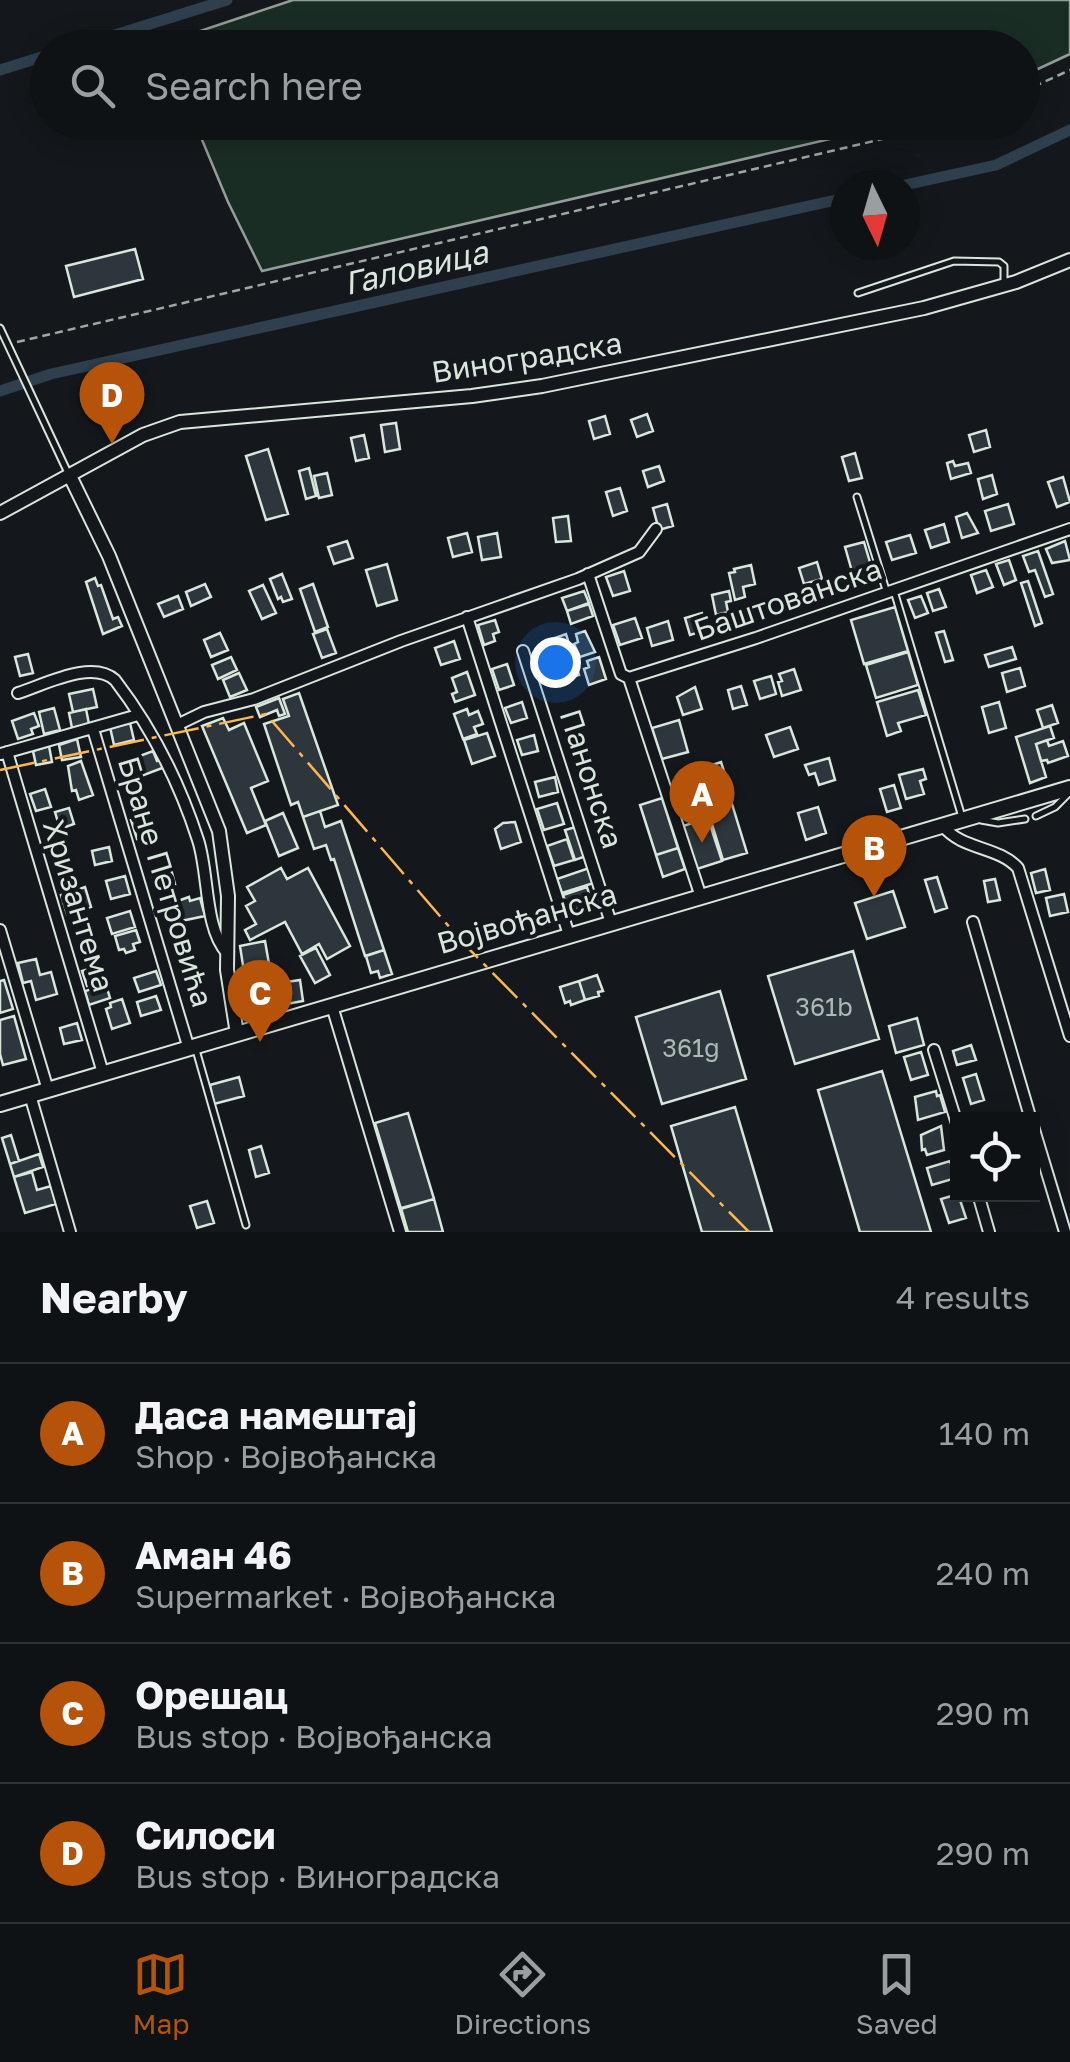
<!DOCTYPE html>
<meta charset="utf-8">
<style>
:root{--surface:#0f1215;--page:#1d2022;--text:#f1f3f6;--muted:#9b9ea0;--line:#2f3234;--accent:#b45309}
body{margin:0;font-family:"Golos Text",sans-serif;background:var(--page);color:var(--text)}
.controls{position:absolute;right:30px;bottom:30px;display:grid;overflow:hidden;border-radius:0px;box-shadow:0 5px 25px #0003}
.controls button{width:90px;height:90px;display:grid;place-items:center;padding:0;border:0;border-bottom:2px solid var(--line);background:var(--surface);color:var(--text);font:50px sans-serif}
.compass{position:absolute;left:830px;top:170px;width:90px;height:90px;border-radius:50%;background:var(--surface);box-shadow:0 5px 25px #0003;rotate:175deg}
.you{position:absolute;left:555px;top:662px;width:35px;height:35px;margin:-25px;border:8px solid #fff;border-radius:50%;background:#1a73e8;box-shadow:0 0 0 15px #1a73e833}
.badge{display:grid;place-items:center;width:65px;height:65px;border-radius:50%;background:var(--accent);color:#fff;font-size:32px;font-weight:700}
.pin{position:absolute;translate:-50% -82px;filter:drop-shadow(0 2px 5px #0008)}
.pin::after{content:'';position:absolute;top:52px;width:35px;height:30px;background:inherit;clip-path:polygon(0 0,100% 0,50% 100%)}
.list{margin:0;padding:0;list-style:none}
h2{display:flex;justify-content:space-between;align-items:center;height:130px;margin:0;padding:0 40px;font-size:42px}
h2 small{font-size:32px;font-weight:400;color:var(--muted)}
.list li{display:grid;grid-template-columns:65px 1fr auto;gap:30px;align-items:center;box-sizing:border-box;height:140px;padding:0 40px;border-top:2px solid var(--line)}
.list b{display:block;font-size:38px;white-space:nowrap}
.list p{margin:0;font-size:32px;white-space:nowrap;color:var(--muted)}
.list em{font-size:32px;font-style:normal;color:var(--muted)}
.icon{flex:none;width:55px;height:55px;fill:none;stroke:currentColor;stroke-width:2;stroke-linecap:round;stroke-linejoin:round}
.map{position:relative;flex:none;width:1070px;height:1232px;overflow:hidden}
.search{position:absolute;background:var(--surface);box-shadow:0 5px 25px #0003;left:30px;right:30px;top:30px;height:110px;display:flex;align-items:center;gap:25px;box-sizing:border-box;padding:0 35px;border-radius:55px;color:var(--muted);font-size:38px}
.sheet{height:690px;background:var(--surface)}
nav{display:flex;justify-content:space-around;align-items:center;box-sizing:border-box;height:140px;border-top:2px solid var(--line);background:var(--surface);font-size:28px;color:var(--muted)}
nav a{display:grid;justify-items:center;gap:5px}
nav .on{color:var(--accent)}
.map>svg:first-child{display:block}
.green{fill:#1a2d24;stroke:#939e99;stroke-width:2.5}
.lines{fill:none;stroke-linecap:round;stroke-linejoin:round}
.canal{stroke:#2f3f4d;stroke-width:11}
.building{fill:#2c363c;stroke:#d8e6dc;stroke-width:2.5}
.service-casing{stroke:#d8e6dc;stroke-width:9}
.minor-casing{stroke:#d8e6dc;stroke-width:14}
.tertiary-casing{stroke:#d8e6dc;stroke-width:16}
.secondary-casing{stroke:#d8e6dc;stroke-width:18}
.path{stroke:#9da8a2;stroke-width:2.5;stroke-dasharray:8 5;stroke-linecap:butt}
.service{stroke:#14181c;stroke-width:5}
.minor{stroke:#14181c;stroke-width:10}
.tertiary{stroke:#14181c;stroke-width:12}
.secondary{stroke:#14181c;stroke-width:14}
.power{stroke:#ffb74d;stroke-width:2.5;stroke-dasharray:35 8 5 8;stroke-linecap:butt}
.labels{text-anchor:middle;stroke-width:8;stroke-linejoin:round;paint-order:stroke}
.number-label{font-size:25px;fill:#adbab4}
.street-label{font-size:30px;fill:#d8e6dc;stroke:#14181c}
.water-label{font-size:32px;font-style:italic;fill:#d8e6dc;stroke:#14181c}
</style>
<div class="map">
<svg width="1070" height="1232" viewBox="0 0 1070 1232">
<rect width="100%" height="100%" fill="#14181c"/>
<path class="green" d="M293,0h777v54l-47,22 -1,-28 -848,-1 -1,-7z
M195,123h704l-637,148 -34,-69z"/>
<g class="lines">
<path class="canal" d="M73,48l154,-48
M0,70l48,-15
M905,185l91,-20 74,-35
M0,391l51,-17 794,-176"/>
</g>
<path class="building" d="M135,249l8,30 -69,18 -8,-31z
M647,414l6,17 -16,6 -6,-17z
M605,416l5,18 -16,5 -5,-18z
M396,423l4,26 -15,3 -4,-27z
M986,430l4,17 -16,5 -5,-17z
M364,435l5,23 -13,3 -5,-23z
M268,449l20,65 -22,6 -20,-64z
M855,453l7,25 -13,3 -7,-24z
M953,461l2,5 13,-3 3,10 -20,6 -4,-16z
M659,466l5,15 -16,6 -5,-16z
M309,468l7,28 -10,3 -7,-28z
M327,473l5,22 -13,3 -5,-22z
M992,475l5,19 -14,5 -5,-20z
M1063,477l7,25 -13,5 -9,-25z
M620,488l7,23 -14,5 -7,-24z
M667,504l6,22 -14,4 -6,-22z
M1008,504l6,20 -23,7 -6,-20z
M967,513l11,20 -16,5 -6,-21z
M568,516l3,25 -15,1 -3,-24z
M944,524l5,18 -18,6 -6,-18z
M467,533l5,19 -19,5 -5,-19z
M497,533l4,24 -19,3 -4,-23z
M910,535l6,18 -24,7 -6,-18z
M347,541l6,17 -19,6 -6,-17z
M1065,541l5,19 -18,3 -6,-14z
M864,542l10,34 -19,6 -10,-35z
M1038,551l15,43 -8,3 -10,-27 -6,2 -6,-16z
M1009,560l7,20 -12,5 -8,-21z
M817,562l5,17 -18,5 -5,-16z
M387,564l10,36 -20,6 -11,-36z
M751,565l4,19 -12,3 2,10 -10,3 -6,-27 6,-1 -1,-3z
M986,570l7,17 -16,6 -6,-18z
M624,571l6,20 -17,5 -7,-19z
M282,574l10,25 -9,3 -2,-5 -3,2 -8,-20z
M95,578l3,8 3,-1 12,34 5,-2 4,9 -19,8 -17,-52z
M1028,581l14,42 -7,3 -14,-43z
M205,584l6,13 -20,9 -5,-14z
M313,584l15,43 -13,5 -15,-43z
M263,585l13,28 -14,6 -13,-28z
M939,589l7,18 -13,4 -6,-18z
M584,591l5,12 -22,8 -5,-13z
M729,591l2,10 -5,1 2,10 -12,3 -4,-20z
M178,596l5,13 -19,8 -6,-13z
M921,596l7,17 -13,5 -7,-18z
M589,604l4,12 -22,8 -4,-13z
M895,607l13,44 -44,13 -13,-44z
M702,613l5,17 -17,5 -5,-17z
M635,618l7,20 -22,7 -7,-20z
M495,620l4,12 -6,2 2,7 -11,4 -6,-20z
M668,621l5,19 -21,6 -5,-18z
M327,629l9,24 -14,5 -9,-24z
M585,631l10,21 -15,5 -6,-13 4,-2 -2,-8z
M944,631l9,29 -8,2 -9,-29z
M220,633l8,17 -17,7 -7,-17z
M566,634l5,16 -16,6 -6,-16z
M454,641l6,18 -19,6 -6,-17z
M1012,647l4,12 -27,8 -4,-12z
M908,652l10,33 -42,13 -10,-33z
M572,653l7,22 -22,7 -7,-22z
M28,654l5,19 -13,3 -5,-19z
M231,657l6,13 -19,9 -6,-14z
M599,657l7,22 -17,6 -5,-16 5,-2 -2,-6z
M507,664l7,21 -15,5 -7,-21z
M1020,668l5,18 -18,6 -5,-19z
M794,669l7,21 -19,6 -4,-14 4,-1 -3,-7z
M467,672l8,23 -20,7 -3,-8 5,-2 -5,-14z
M239,673l8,17 -17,7 -7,-17z
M771,676l5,18 -16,5 -6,-18z
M741,686l6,19 -14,4 -5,-19z
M695,687l7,22 -19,6 -6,-18z
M93,689l4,18 -24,5 -4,-18z
M918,690l8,25 -28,8 3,8 -14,5 -10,-34z
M299,693l39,112 -35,12 -5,-15 -7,3 -27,-81 25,-8 -6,-17z
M279,698l6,16 -6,2 -2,-6 -17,7 -4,-10z
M522,702l5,16 -16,5 -6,-15z
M999,702l7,26 -17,5 -7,-26z
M1052,705l6,18 -15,5 -6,-18z
M54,708l6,22 -16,4 -5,-22z
M86,709l3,15 -17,4 -3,-15z
M467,709l2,6 9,-4 5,13 -9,3 3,7 -14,5 -9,-25z
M34,713l5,13 -8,3 2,5 -15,5 -6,-18z
M223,718l6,12 15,-7 24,58 -17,7 15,37 -19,8 -45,-107z
M679,720l9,32 -26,7 -10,-31z
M130,723l4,17 -20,5 -4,-18z
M1050,726l4,12 -18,6 10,33 -16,6 -14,-46z
M790,727l8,22 -24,8 -8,-22z
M487,733l8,23 -23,8 -8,-24z
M534,735l4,16 -16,4 -5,-15z
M77,739l4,18 -19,3 -3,-15z
M1047,740l2,6 14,-5 5,15 -20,7 -1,-3 -6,1 -5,-17z
M49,746l3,16 -16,3 -3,-14z
M153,751l4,10 5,-2 3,8 -21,8 -7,-18z
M829,758l6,22 -16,5 -4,-12 -6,2 -4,-10z
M81,761l12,34 -14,5 -3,-10 -4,1 -4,-25z
M721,762l8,25 -13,4 -1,-4 -6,2 -6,-21z
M923,769l3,10 -6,2 4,13 -18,5 -7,-24z
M555,777l3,15 -19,5 -4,-15z
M894,785l7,23 -14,4 -7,-23z
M45,789l6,18 -15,4 -6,-17z
M662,798l16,50 -22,7 -16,-50z
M557,803l7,21 -20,6 -7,-21z
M732,804l15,49 -24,7 -15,-49z
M818,807l8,26 -20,7 -8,-27z
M69,808l5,16 -14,5 -5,-17z
M320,811l5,16 16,-6 43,129 -19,6 -31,-97 -3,1 -5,-15 -12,4 -11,-32z
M283,813l15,35 -19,8 -14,-35z
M146,816l6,19 -15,4 -6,-19z
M708,818l14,43 -25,8 -14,-43z
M515,822l6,20 -20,7 -6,-20 8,-6z
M579,826l10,29 -14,5 -10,-30z
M567,839l7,21 -20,6 -7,-20z
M109,847l3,14 -17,4 -3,-14z
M678,848l7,21 -22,8 -7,-22z
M592,867l5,15 -35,11 -5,-14z
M281,868l6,11 21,-11 42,78 -23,13 -8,-15 -17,10 -17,-32 -35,18 -5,-10 11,-6 -10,-18 9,-5 -8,-14z
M171,869l4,15 -19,5 -4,-15z
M1045,869l5,21 -14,3 -5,-20z
M125,876l5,18 -19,5 -5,-18z
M937,877l10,31 -12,4 -10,-32z
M995,879l5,21 -12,2 -4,-21z
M85,887l6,20 -24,7 -6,-19z
M587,887l5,17 -23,8 -6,-17z
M893,891l12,36 -38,12 -12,-36z
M1064,894l4,18 -18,4 -4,-18z
M189,897l1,4 10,-3 5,18 -24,5 -9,-18z
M130,911l5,16 -23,7 -5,-16z
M136,930l4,12 -7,2 2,6 -9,3 -2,-4 -5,1 -4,-14z
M265,941l7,40 -26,4 -6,-39z
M316,948l14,27 -15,8 -15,-27z
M384,950l8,24 -12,4 -2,-7 -7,2 -5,-17z
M853,951l26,88 -84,25 -27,-88z
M36,959l4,16 11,-3 6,22 -21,6 -5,-19 -8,2 -5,-20z
M98,966l5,15 -16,5 -5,-15z
M156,971l5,14 -22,7 -5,-14z
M597,975l6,16 -5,1 1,4 -14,4 -6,-19z
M4,980l9,29 -13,4v-32z
M300,980l3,21 -39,7 -4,-22z
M579,981l6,19 -14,5 -1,-4 -5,2 -5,-16z
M106,985l4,13 -21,7 -4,-14z
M260,988l3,19 -14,2 -2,-19z
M720,991l26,88 -84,25 -26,-87z
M156,996l5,14 -20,6 -4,-14z
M122,999l8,24 -18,6 -6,-20 5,-2 -1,-4z
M14,1016l12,43 -23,6 -3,-11v-34z
M917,1018l7,27 -28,8 -7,-27z
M77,1023l5,17 -18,4 -4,-16z
M971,1045l5,15 -19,5 -4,-14z
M921,1052l7,23 -17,5 -7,-23z
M882,1071l49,161h-71l-42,-142z
M976,1074l8,26 -13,4 -8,-26z
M239,1077l5,19 -30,8 -4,-19z
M936,1091l1,5 3,-1 5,17 -27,8 -3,-23z
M735,1107l37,125h-70l-31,-106z
M408,1113l26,86 -33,10 -26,-86z
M941,1126l3,24 -17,5 -2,-6 -3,1 -1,-15z
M11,1135l8,26 -9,3 -8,-26z
M261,1146l8,27 -13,4 -7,-27z
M39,1154l4,13 -29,10 -4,-13z
M950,1161l6,17 -24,7 -5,-17z
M32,1172l5,18 14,-4 5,18 -31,9 -11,-36z
M958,1194l8,24 -17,5 -8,-24z
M434,1199l9,33h-35l-7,-24z
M207,1201l7,22 -17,5 -7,-22z"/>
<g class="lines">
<defs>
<path id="service" d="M858,293l96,-32 45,1 5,4v17
M0,328l69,147
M857,497l29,93
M894,591l68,226
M1036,816l19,-9 15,-15
M981,820l17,3 27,-4
M196,1050l50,175"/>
<path id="minor" d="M588,574l33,100 8,4 127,-40 314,-109
M467,617l102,318
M523,651l88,272
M629,678l72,219
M18,693c26,-8 74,-34 97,-13 36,47 65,104 83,160 11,33 6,88 29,113
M177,725l27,-13 50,-13 147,-58 177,-62 61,-27 17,-23
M93,729l96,320
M7,752l96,321
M1,754l137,-39
M943,826c19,24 55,20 75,42l52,168
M973,922l58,198
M0,930l48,160
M332,1006l68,226
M934,1050l24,77
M30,1095l40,137
M1032,1123l33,109
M978,1194l11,38"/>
<path id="tertiary" d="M70,476l39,80 110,275 9,65 -1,74 10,64
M0,513l143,-78 37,-13 292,-26 70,-10 382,-78 92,-26 54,-22"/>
<path id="secondary" d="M0,1104l1070,-316"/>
</defs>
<use href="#service" class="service-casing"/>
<use href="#minor" class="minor-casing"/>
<use href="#tertiary" class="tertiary-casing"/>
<use href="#secondary" class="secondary-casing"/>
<path class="path" d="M1022,92l48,-22
M17,342l938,-220"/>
<use href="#service" class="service"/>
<use href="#minor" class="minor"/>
<use href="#tertiary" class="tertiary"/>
<use href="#secondary" class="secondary"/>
<path class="power" d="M0,770l266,-56 198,230 285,288"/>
</g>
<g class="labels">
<g class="number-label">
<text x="824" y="1016">361b</text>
<text x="691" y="1057">361g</text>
</g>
<g class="street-label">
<text transform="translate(527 358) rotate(-9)" y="10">Виноградска</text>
<text transform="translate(788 600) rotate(-19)" y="10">Баштованска</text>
<text transform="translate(591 779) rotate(72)" y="10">Панонска</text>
<text transform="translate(165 882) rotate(73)" y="10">Бране Петровића</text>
<text transform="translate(78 906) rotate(73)" y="10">Хризантема</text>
<text transform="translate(527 919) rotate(-16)" y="10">Војвођанска</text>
</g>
<g class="water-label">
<text transform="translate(416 268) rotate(-13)" y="11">Галовица</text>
</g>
</g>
</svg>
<div class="controls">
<button><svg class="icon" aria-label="locate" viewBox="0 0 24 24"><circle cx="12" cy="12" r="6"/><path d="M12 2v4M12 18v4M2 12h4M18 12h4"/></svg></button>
</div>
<svg class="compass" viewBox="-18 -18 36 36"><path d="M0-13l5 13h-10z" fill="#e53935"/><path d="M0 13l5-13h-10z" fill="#9b9ea0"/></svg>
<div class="you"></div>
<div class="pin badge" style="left:702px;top:843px">A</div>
<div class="pin badge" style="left:874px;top:897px">B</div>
<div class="pin badge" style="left:260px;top:1042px">C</div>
<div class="pin badge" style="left:112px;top:444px">D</div>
<div class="search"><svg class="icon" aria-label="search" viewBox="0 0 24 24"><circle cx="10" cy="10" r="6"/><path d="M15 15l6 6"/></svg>Search here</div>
</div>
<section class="sheet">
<h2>Nearby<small>4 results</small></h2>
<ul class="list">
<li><span class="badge">A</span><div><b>Даса намештај</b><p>Shop · Војвођанска</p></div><em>140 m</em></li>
<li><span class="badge">B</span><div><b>Аман 46</b><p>Supermarket · Војвођанска</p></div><em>240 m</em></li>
<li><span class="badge">C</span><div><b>Орешац</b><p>Bus stop · Војвођанска</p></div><em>290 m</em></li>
<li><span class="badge">D</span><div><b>Силоси</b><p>Bus stop · Виноградска</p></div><em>290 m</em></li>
</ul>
</section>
<nav>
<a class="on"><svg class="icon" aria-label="map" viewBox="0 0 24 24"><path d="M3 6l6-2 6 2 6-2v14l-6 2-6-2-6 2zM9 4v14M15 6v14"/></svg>Map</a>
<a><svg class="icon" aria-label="directions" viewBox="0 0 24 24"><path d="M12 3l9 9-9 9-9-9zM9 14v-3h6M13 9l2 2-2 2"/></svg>Directions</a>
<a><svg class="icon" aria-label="saved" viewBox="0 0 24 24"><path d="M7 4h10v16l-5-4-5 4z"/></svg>Saved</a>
</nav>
